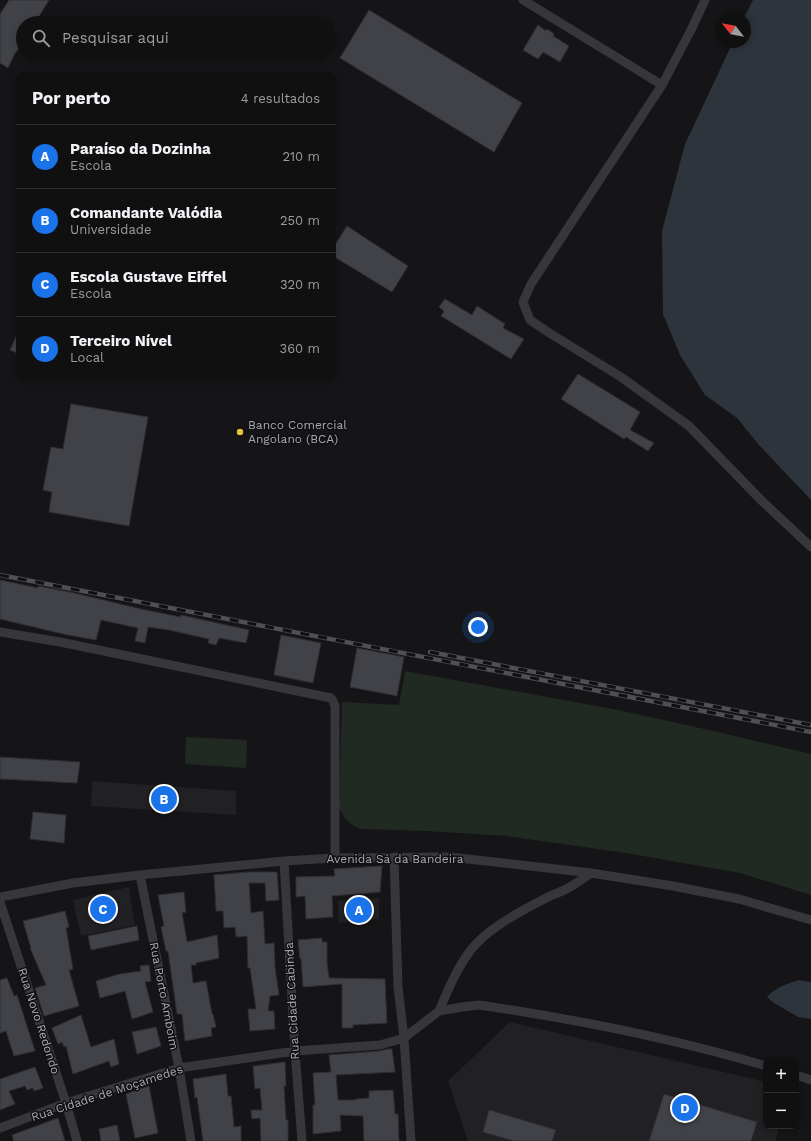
<!DOCTYPE html>
<html lang="pt">
<meta charset="utf-8">
<style>
:root{--surface:#101011;--page:#1e1e1f;--text:#f1f3f6;--muted:#9c9d9f;--line:#303031;--accent:#1a73e8}
body{margin:0;font-family:"Work Sans",sans-serif;background:var(--page);color:var(--text)}
.controls{position:absolute;right:12px;bottom:12px;display:grid;overflow:hidden;border-radius:8px;box-shadow:0 2px 6px #0003}
.controls button{width:36px;height:36px;display:grid;place-items:center;padding:0;border:0;border-bottom:1px solid var(--line);background:var(--surface);color:var(--text);font:20px sans-serif}
.compass{position:absolute;left:715px;top:12px;width:36px;height:36px;border-radius:50%;background:var(--surface);box-shadow:0 2px 6px #0003;rotate:301deg}
.you{position:absolute;left:478px;top:627px;width:14px;height:14px;margin:-10px;border:3px solid #fff;border-radius:50%;background:#1a73e8;box-shadow:0 0 0 6px #1a73e833}
.badge{display:grid;place-items:center;width:26px;height:26px;border-radius:50%;background:var(--accent);color:#fff;font-size:13px;font-weight:700}
.pin{position:absolute;translate:-50% -50%;border:2px solid #fff;box-shadow:0 1px 4px #0006}
.list{margin:0;padding:0;list-style:none}
h2{display:flex;justify-content:space-between;align-items:center;height:52px;margin:0;padding:0 16px;font-size:17px}
h2 small{font-size:13px;font-weight:400;color:var(--muted)}
.list li{display:grid;grid-template-columns:26px 1fr auto;gap:12px;align-items:center;box-sizing:border-box;height:64px;padding:0 16px;border-top:1px solid var(--line)}
.list b{display:block;font-size:15px;white-space:nowrap}
.list p{margin:0;font-size:13px;white-space:nowrap;color:var(--muted)}
.list em{font-size:13px;font-style:normal;color:var(--muted)}
.icon{flex:none;width:22px;height:22px;fill:none;stroke:currentColor;stroke-width:2;stroke-linecap:round;stroke-linejoin:round}
.map{position:relative;flex:none;width:811px;height:1141px;overflow:hidden}
.search{position:absolute;background:var(--surface);box-shadow:0 2px 6px #0003;left:16px;top:16px;width:320px;height:44px;display:flex;align-items:center;gap:10px;box-sizing:border-box;padding:0 14px;border-radius:22px;color:var(--muted);font-size:15px}
.panel{position:absolute;background:var(--surface);box-shadow:0 2px 6px #0003;left:16px;top:72px;width:320px;height:308px;border-radius:8px}
.map>svg:first-child{display:block}
.built{fill:#212124}
.green{fill:#212923}
.water{fill:#2d343c}
.building{fill:#414247;stroke:#2f2f33}
.lines{fill:none;stroke-linecap:round;stroke-linejoin:round}
.street{stroke:#36363b;stroke-width:9}
.rail-casing{stroke:#4f5056;stroke-width:4.5}
.rail{stroke:#101012;stroke-width:3;stroke-dasharray:9;stroke-linecap:butt}
.poi-dot{fill:#ebc338;stroke:#101012;stroke-width:1.5}
.labels{text-anchor:middle;stroke-width:3;stroke-linejoin:round;paint-order:stroke}
.poi-label{font-size:12px;fill:#a7aab6;stroke:#101012;text-anchor:start}
.street-label{font-size:12px;fill:#a7aab6;stroke:#101012}
</style>
<div class="map">
<svg width="811" height="1141" viewBox="0 0 811 1141">
<rect width="100%" height="100%" fill="#151517"/>
<path class="built" d="M92,781l144,10v24l-145,-9z
M129,887l6,38 -54,11 -8,-36z
M379,898v21l-40,4 -1,-22z
M510,1022l256,60v44h13l-3,15h-308l-20,-60z"/>
<path class="green" d="M405,671l213,39 100,22 93,22v141l-71,-22 -114,-20 -119,-17 -81,-5 -66,-2c-11,-5 -16,-11 -21,-22l3,-105 57,3z
M186,737l61,3 -1,28 -61,-4z"/>
<path class="water" d="M753,0h58v500l-52,-55 -22,-27 -32,-23 -25,-40 -17,-41 -1,-83 23,-87 48,-102h12l-1,-24z
M799,980l12,2v37l-13,-2 -24,-14 -7,-6c9,-10 20,-13 32,-17z"/>
<path class="building" d="M9,0h40l-14,23h-12v21l-8,9 -7,15 -8,-5v-49z
M369,10l153,93 -28,49 -154,-94z
M538,25l8,6 1,-2 7,5 -1,2 16,10 -9,16 -17,-10 -5,7 -15,-9z
M347,226l61,40 -16,26 -59,-36v-8z
M445,299l27,16 5,-9 28,18 -2,4 21,11 -13,20 -70,-43 3,-5 -5,-4z
M19,330v24l-9,-4z
M578,374l62,38 -10,18 24,13 -6,8 -22,-14 -2,2 -63,-40z
M71,404l77,13 -19,109 -80,-14 3,-20 -9,-2 8,-43 12,2z
M0,580l38,8v-2l32,6 71,17 39,8 1,-2 68,15 -3,13 -27,-5 -3,7 -8,-2 1,-4 -40,-9 -21,-3 -3,16 -10,-2 3,-13 -37,-8 -5,20 -33,-6 -63,-15z
M281,635l40,8 -8,40 -39,-8z
M357,648l47,9 -7,39 -47,-9z
M0,757l80,5 -3,21 -77,-4z
M33,812l33,3 -2,28 -34,-4z
M382,866l-2,26 -48,4 1,21 -27,2 -1,-23 -9,1v-20l39,-1 -1,-7z
M248,872h29l2,28 -13,1 -1,-18h-16l2,30 12,-2 2,33 9,-1 1,25 4,27 -9,1 -2,15h6l1,18 -25,2 -2,-22h8l-6,-41h-2l-1,-32 -11,1 -1,-10 -11,1 -1,-17h-7l-2,-36z
M184,892l2,20 -4,1 5,29 30,-7 2,23 -23,5v2h-5l2,18 13,-2 6,33h1l3,13 -5,1 1,8 -27,5 -3,-27h-5l-9,-63h-2l-5,-24 3,-1 -6,-31z
M65,911l4,16 -3,1 7,41 -4,1 10,36 -35,10 -9,-28 11,-3 -16,-37h1l-8,-27z
M137,926l2,14 -48,10 -3,-14z
M322,938v4h5v21l2,15 56,1 2,44 -34,2v3h-11v-44l-39,3 -2,-28h-1l-2,-19z
M149,965l2,16 -6,1 8,30 -21,7 -7,-28 -25,7 -4,-17 24,-7 21,-3 -1,-5z
M7,978l7,18 3,-1 18,56 -21,5 -8,-25 -6,2v-53z
M81,1015l10,32 23,-8 5,25 -8,3 -2,-6 -36,13 -7,-28 -2,1 -2,-5 -4,2 -6,-16z
M156,1027l5,19 -24,8 -5,-22z
M388,1049h4l3,23 -59,3 2,25h18v-1l13,-1v-7l24,-1 2,24h3l1,27h-35l-1,-25 -23,-1 1,16 -28,3v-29h2l-2,-32 18,-1 -2,-17 51,-4z
M285,1062l1,24h-2l2,34h2v21h-27l-1,-23 -8,1 -1,-9h11l-2,-22 -5,1 -2,-23z
M35,1067l8,21 -9,3 -1,-3 -6,2 -2,-4 -16,5 6,13 -15,6v-31z
M226,1074l2,22h3l3,31 7,-1v15h-38l-6,-44 -2,1 -2,-19z
M149,1086l9,47 -23,5 -9,-44z
M664,1094l93,28 -6,19h-102z
M489,1110l67,20 -4,11h-38l-31,-9z
M58,1118l7,23h-51l-2,-6z
M117,1125l3,16h-19l-2,-12z"/>
<g class="lines">
<path class="street" d="M523,0l139,85
M705,0l-14,30 -29,55 -131,199 -8,18 7,18 21,14 70,43 68,49 73,75 49,46
M0,632l60,10 271,56 2,3 2,5v152
M394,857l4,130 6,51 7,103
M284,861l11,190 7,90
M140,875l39,193 12,73
M0,897l73,-14 67,-8 144,-14 51,-3 115,-1 141,16 82,13 66,13 72,21
M0,902l66,201 11,38
M439,1011c9,-21 17,-41 31,-60 18,-24 52,-40 78,-54 7,-3 15,-6 22,-10 7,-4 14,-9 21,-14
M796,1075l15,5
M0,1128l66,-25 113,-35 116,-17 85,-6 24,-7 35,-27 23,-4 17,-2c96,14 193,33 287,61"/>
<defs>
<path id="rail" d="M0,575l811,157
M430,652l381,73"/>
</defs>
<use href="#rail" class="rail-casing"/>
<use href="#rail" class="rail"/>
</g>
<circle class="poi-dot" cx="240" cy="432" r="4"/>
<g class="labels">
<g class="poi-label">
<text x="248" y="429">Banco Comercial<tspan x="248" dy="14">Angolano (BCA)</tspan></text>
</g>
<g class="street-label">
<text x="395" y="863">Avenida Sá da Bandeira</text>
<text transform="translate(164 996) rotate(79)" y="4">Rua Porto Amboim</text>
<text transform="translate(292 1001) rotate(-93)" y="4">Rua Cidade Cabinda</text>
<text transform="translate(39 1021) rotate(72)" y="4">Rua Novo Redondo</text>
<text transform="translate(107 1093) rotate(-18)" y="4">Rua Cidade de Moçamedes</text>
</g>
</g>
</svg>
<div class="controls">
<button>+</button>
<button>−</button>
</div>
<svg class="compass" viewBox="-18 -18 36 36"><path d="M0-13l5 13h-10z" fill="#e53935"/><path d="M0 13l5-13h-10z" fill="#9c9d9f"/></svg>
<div class="you"></div>
<div class="pin badge" style="left:359px;top:910px">A</div>
<div class="pin badge" style="left:164px;top:799px">B</div>
<div class="pin badge" style="left:103px;top:909px">C</div>
<div class="pin badge" style="left:685px;top:1108px">D</div>
<div class="search"><svg class="icon" aria-label="search" viewBox="0 0 24 24"><circle cx="10" cy="10" r="6"/><path d="M15 15l6 6"/></svg>Pesquisar aqui</div>
<section class="panel">
<h2>Por perto<small>4 resultados</small></h2>
<ul class="list">
<li><span class="badge">A</span><div><b>Paraíso da Dozinha</b><p>Escola</p></div><em>210 m</em></li>
<li><span class="badge">B</span><div><b>Comandante Valódia</b><p>Universidade</p></div><em>250 m</em></li>
<li><span class="badge">C</span><div><b>Escola Gustave Eiffel</b><p>Escola</p></div><em>320 m</em></li>
<li><span class="badge">D</span><div><b>Terceiro Nível</b><p>Local</p></div><em>360 m</em></li>
</ul>
</section>
</div>
